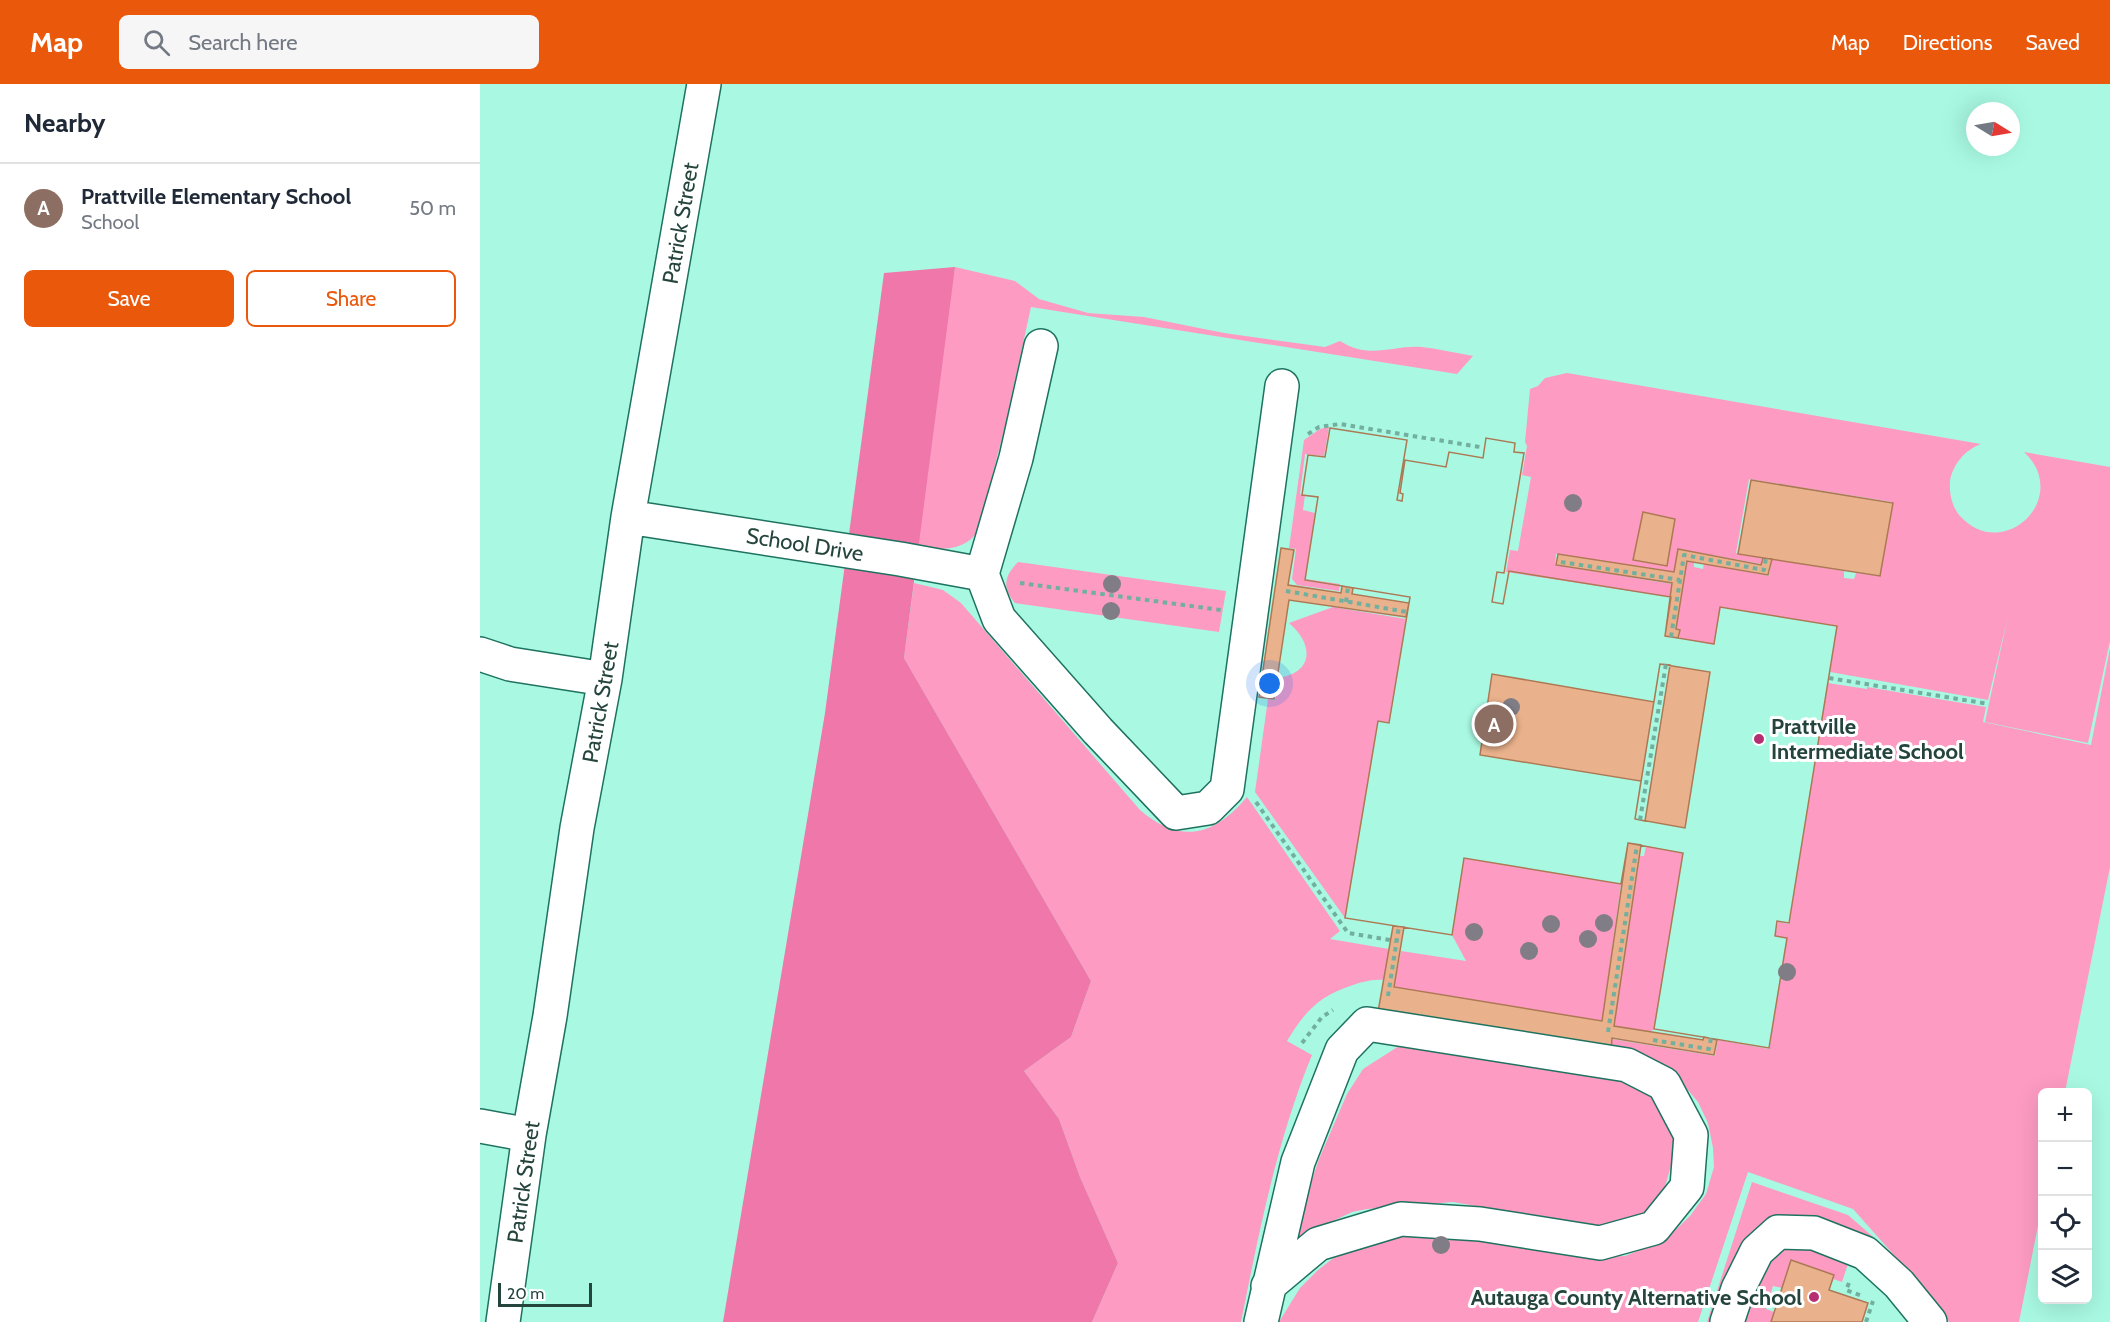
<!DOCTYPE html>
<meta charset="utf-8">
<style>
:root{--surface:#fff;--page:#f6f6f7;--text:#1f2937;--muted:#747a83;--line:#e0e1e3;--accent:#ea580c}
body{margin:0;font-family:Cabin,sans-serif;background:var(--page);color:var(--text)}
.controls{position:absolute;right:18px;bottom:18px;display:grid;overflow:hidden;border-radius:9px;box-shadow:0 6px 24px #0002}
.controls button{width:54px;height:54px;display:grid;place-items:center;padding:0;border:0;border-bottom:2px solid var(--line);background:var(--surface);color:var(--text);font:30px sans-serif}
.compass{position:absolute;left:1486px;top:18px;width:54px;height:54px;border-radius:50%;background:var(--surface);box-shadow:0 6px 24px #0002;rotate:101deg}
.scale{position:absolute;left:18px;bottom:15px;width:94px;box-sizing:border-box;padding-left:6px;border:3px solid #24443c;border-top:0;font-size:16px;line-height:21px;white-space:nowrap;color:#24443c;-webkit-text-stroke:4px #fff;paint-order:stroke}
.you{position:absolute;left:790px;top:600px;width:21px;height:21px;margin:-15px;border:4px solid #fff;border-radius:50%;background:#1a73e8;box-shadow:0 0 0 9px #1a73e833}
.badge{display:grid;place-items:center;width:39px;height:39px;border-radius:50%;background:var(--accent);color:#fff;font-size:20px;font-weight:700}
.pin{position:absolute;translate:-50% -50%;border:3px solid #fff;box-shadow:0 2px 6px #0006}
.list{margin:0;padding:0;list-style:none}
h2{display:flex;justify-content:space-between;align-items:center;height:78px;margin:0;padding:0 24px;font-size:26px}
h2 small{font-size:20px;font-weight:400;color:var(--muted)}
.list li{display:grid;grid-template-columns:39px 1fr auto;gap:18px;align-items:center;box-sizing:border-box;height:90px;padding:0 24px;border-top:2px solid var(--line)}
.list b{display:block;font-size:22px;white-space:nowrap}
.list p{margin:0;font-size:20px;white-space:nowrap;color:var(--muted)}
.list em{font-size:20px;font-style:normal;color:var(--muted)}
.actions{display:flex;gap:12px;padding:18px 24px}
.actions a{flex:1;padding:14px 0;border:2px solid var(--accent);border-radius:9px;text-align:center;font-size:21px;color:var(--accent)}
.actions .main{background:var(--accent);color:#fff}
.icon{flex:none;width:33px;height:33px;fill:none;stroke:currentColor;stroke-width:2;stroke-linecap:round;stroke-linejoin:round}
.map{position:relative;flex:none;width:1630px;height:1238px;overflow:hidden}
header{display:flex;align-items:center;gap:36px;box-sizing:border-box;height:84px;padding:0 30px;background:var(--accent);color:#fff}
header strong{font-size:28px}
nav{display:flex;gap:33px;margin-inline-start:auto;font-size:21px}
.search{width:420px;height:54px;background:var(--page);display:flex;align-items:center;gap:15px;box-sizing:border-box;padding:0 21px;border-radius:9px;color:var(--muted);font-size:22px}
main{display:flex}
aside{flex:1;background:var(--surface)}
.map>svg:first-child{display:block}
.green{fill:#fd9bc2}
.forest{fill:#ef77aa}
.building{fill:#eab28c;stroke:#ad7854;stroke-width:1.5;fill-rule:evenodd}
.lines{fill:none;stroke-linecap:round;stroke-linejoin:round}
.minor-casing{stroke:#1e7260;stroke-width:36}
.path{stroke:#72af9e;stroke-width:4;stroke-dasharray:4.5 4.5;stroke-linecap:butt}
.minor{stroke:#fff;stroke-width:33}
.tree{fill:#817d86}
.poi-dot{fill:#b52e71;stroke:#fff;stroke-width:2}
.labels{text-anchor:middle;stroke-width:6;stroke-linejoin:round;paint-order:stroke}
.street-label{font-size:22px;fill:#24443c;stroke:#fff}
.poi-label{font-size:22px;font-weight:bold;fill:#24443c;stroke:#fff;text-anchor:start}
</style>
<header>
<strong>Map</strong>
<div class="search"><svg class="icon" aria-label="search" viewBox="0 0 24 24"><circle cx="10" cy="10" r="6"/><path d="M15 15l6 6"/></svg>Search here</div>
<nav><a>Map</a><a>Directions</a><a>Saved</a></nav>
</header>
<main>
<aside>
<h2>Nearby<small></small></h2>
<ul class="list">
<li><span class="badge" style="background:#8d6e63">A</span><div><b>Prattville Elementary School</b><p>School</p></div><em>50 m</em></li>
</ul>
<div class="actions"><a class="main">Save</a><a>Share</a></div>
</aside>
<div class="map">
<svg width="1630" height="1238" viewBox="0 0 1630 1238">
<rect width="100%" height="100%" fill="#a9f9e2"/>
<path class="green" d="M475,183l60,14 24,18 49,14 56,4 80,16 101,14 15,-6c30,19 52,4 82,6 17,2 34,6 51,9l-16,18 -426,-67 -26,119 -27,105c-16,24 -45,18 -70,14z
M1087,289l414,71c-16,6 -28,20 -31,37 -1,12 2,26 10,35 44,48 112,-19 64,-64l86,15v174l-22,102 -103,-21 23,-106 -20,84 -158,-28 7,-46 -116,-19 -7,38 -35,-7 1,-8 -4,-1 11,-68 7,1v5l9,2 1,-6 65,13 3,-17 72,12v7l10,1 2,-6 24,3 12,-74 -143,-23 -13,74 26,5 -1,6 -83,-15 -4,24 -118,-19 -1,11 117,19 -2,13 -164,-25 4,-22 8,1 13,-74 -9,-2 5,-29 -2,-4 5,-53 8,-3 7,-8z
M849,343l-5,29 -19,-2 -5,40 5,1 -2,15 12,3 -10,66 35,5 -1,7 -42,-6 -5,-6 4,-30 -7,-1 15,-108 16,-11z
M538,478l208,29 -7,41 -204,-29c-13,-15 -11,-27 3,-41z
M434,499l29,7 18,13 179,207c41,35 74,26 107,-13l93,134 -10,8 59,10 -4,31c-11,-1 -21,1 -32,5 -34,11 -48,26 -66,56l25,14c-35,85 -53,177 -71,267h-149l26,-59 -38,-86 -21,-58 -35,-48 47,-34 20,-56 -187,-323z
M853,523l73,12 -17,103 -11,-1 -33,197 -90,-126 13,-93 7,1 3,-22c36,-5 36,-34 11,-55z
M1630,564v219l-45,225h-23v113l-23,117h-70l-7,-13 -44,-49 -4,3 -96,-46 -84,105h-7l45,-140 96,33 45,39 -40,-45 -105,-37 -50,150h-419l21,-34 18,-18 22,-17 19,-10 69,-13 166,27 31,-1 40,-16 25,-24 16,-22 8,-27 -1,-19 -5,-25 -10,-21 -15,-18 -72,-37 1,-8 103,17 3,-16 51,9 18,-110 -12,-3 3,-14 11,2 39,-241 39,6v-2l119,20 -3,15 108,23z
M1166,762l37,7 -29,176 -4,3 -36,-6 -1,-3 27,-167h4z
M984,774l157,26 -19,137 -208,-34 7,-36 65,10 -14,-26z
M933,961l192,30 24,7 18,11 12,11 14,24 2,16 -2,14 -8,29 -19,26 -41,13 -24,-1 -128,-23 -86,7 -15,3 -34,16 -31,26 32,-95 28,-65 16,-25 36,-23z
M1324,1161l45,16 -7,21 -9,-3 1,-4 -43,-15 -9,28 -9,-2 -7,23 8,3 -3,10h-32l35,-75z"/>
<path class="forest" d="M475,183l-51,391 187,323 -20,56 -47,34 35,48 21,58 38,86 -26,59h-369l102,-609 59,-440z"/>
<path class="building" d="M850,344l77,12 -10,60 5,1 1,-7 -3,-1 5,-33 41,7 3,-15 34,6 3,-20 29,5 -1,9 10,1 -20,120 -7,-1 -5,30 11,2 6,-33 162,26 -6,39 49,8 6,-37 117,19 -48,297 -12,-2 -2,15 12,2 -18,110 -115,-19 29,-176 -55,-10 -7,41 -157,-26 -12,77 -107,-17 33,-197 11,2 21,-126 -105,-17 13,-83 -16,-2 6,-40 17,2zM1180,580l50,8 -25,156 -50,-9 6,-38 -161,-26 12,-81 162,28z
M850,344l77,12 -10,60 5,1 1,-7 -3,-1 5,-33 41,7 3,-15 34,6 3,-20 29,5 -1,9 10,1 -20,120 -7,-1 -5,30 11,2 6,-33 162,26 -6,39 49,8 6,-37 117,19 -48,297 -12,-2 -2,15 12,2 -18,110 -115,-19 29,-176 -55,-10 -7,41 -157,-26 -12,77 -107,-17 33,-197 11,2 21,-126 -105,-17 13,-83 -16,-2 6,-40 17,2z
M1271,396l142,23 -13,73 -142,-22z
M1163,428l32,7 -8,47 -34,-6z
M801,464l13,2 -6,35 53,8 1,-7 11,2 -1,6 57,9 -3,14 -117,-17 -15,99 -15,-2z
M1198,465l83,16 2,-7 9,1 -4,16 -81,-14 -11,68 4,1 -2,8 -13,-2 7,-53 -116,-18 2,-11 116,18z
M1180,580l10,1 -25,156 -10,-2z
M1148,759l13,2 -27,181 89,14 1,-3 13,3 -3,15 -102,-17 -1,12 -233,-38 15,-86 11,1 -10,60 208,34z
M1311,1176l43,15 -5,15 39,13 -6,19h-91z"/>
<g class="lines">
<defs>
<path id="minor" d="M561,262l-25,112 -34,116 17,45 99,112 78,82 32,-5 19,-19 55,-403
M148,433l272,42 82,15
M0,570l30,10 95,15
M0,1042l49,9
M23,1238l26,-187 21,-119 27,-188 28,-149 23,-162 76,-433
M781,1238l37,-160 44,-112 25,-26 260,41 37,19 27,51 -4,52 -33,41 -54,15 -120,-19 -79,-5 -83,25 -50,42
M1247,1238l11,-33 19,-38 21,-19 36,1 51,20 34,31 31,38"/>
</defs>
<use href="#minor" class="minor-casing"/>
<path class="path" d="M828,350l11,-7 21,-3 140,23
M1081,478l119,18
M540,499l201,27
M806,507l121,21
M866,518l2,-15
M1191,553l13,-82 80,15 2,-12
M1349,594l160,26
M776,718l92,131 48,8
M1160,736l26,-156
M908,912l11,-70
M1128,948l29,-187
M1173,956l56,9 2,-11
M822,959l20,-26 11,-7
M1369,1199l-3,7 16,6
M1386,1238l7,-21"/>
<use href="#minor" class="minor"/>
</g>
<g class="tree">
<circle cx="1093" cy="419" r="9"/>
<circle cx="632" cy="500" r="9"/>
<circle cx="631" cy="527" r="9"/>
<circle cx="1031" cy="623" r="9"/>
<circle cx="1124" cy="839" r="9"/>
<circle cx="1071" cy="840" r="9"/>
<circle cx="994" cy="848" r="9"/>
<circle cx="1108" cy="855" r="9"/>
<circle cx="1049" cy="867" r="9"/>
<circle cx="1307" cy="888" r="9"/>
<circle cx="961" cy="1161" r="9"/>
</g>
<g class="poi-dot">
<circle cx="1279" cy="655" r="6"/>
<circle cx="1334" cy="1213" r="6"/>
</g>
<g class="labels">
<g class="street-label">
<text transform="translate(200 139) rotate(-80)" y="8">Patrick Street</text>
<text transform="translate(325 460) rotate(9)" y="8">School Drive</text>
<text transform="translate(120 618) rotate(-80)" y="8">Patrick Street</text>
<text transform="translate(43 1098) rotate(-82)" y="8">Patrick Street</text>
</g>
<g class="poi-label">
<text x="1291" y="650">Prattville<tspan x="1291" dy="25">Intermediate School</tspan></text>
<text x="1322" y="1221" text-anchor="end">Autauga County Alternative School</text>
</g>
</g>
</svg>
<div class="controls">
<button>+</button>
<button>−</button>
<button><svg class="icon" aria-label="locate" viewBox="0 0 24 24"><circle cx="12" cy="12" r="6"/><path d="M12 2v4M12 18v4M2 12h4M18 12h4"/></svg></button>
<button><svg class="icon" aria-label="layers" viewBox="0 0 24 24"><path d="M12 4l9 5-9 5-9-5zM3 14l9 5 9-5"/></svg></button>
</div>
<svg class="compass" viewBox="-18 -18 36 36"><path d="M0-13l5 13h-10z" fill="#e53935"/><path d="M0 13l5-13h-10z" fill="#747a83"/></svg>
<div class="scale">20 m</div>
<div class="you"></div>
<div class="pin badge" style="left:1014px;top:640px;background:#8d6e63">A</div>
</div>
</main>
